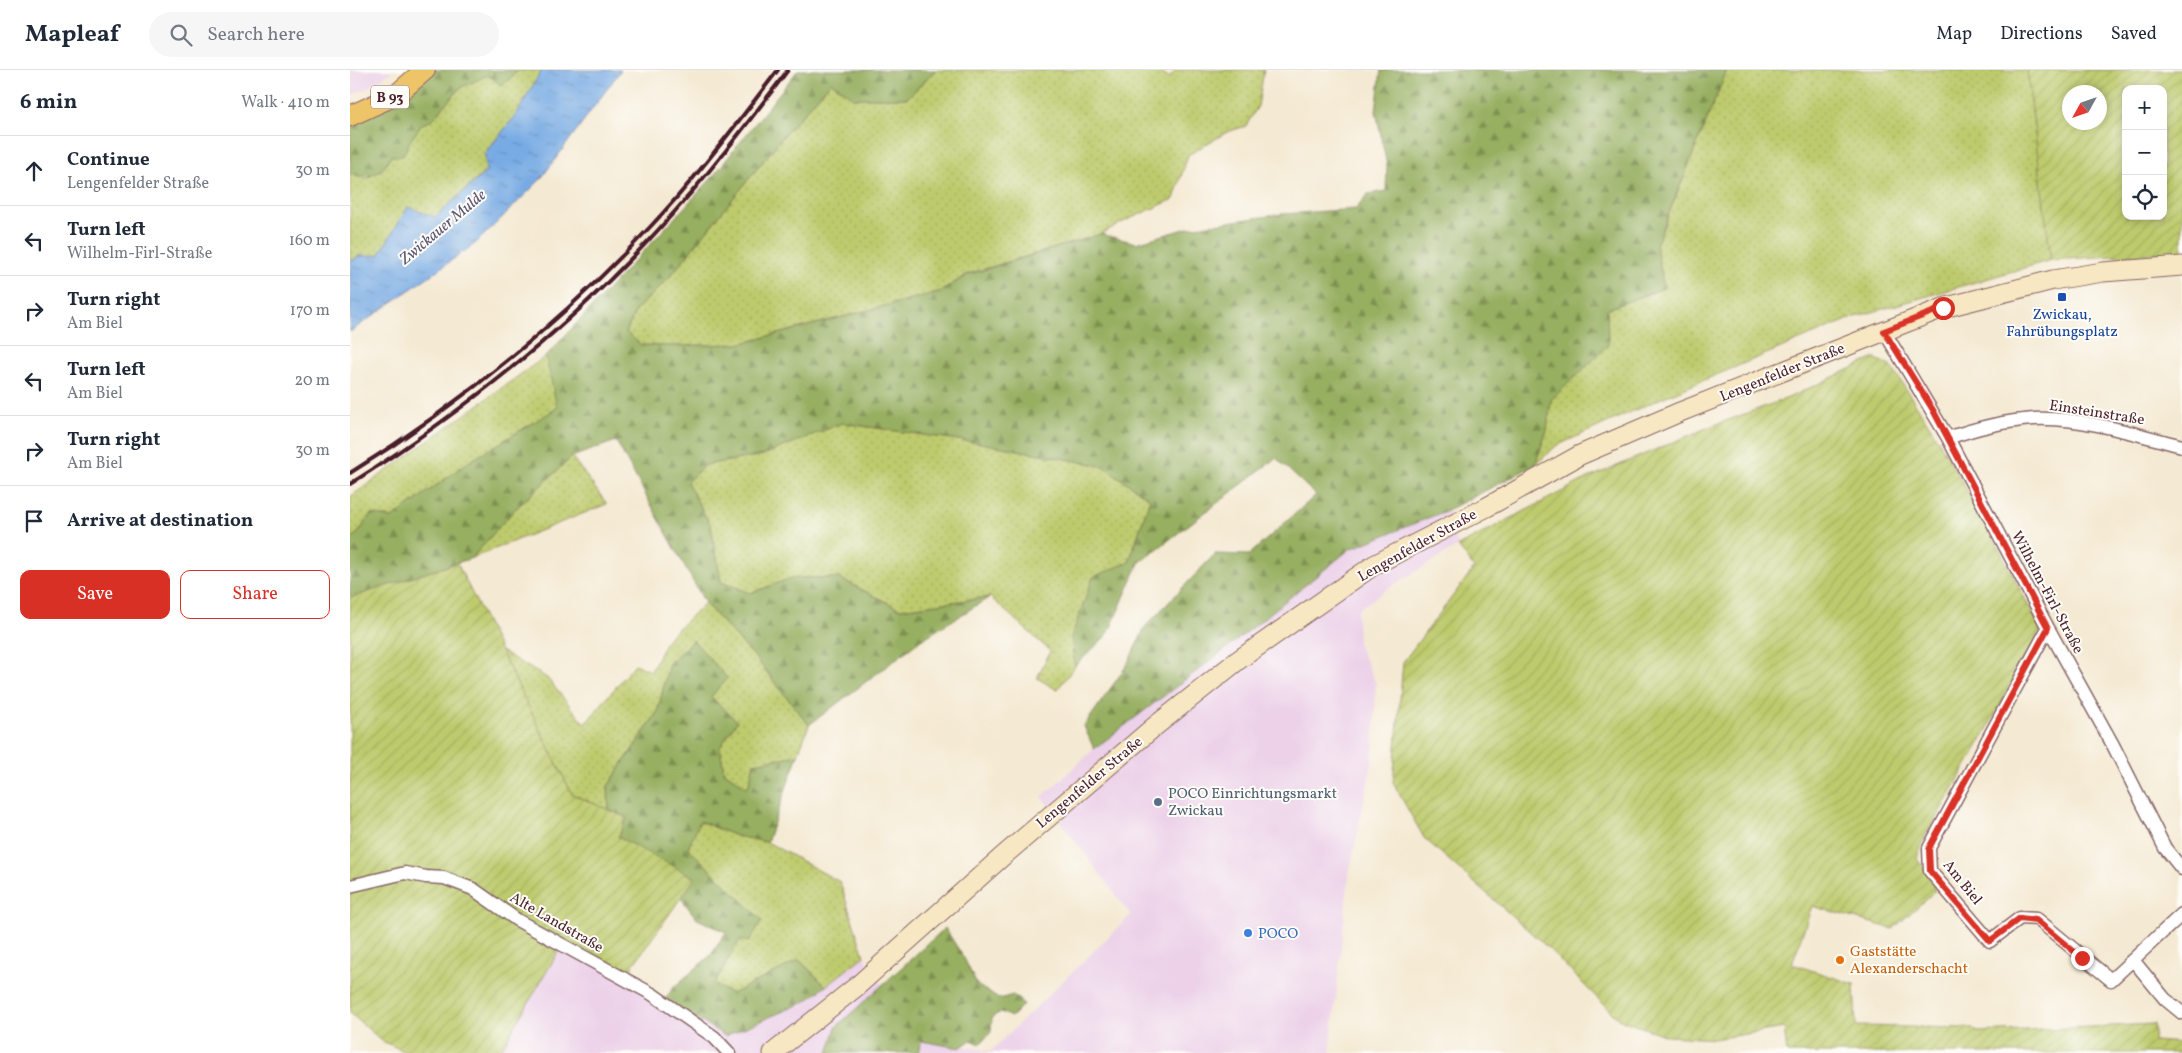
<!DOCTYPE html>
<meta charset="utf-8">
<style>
:root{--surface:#fff;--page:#f6f6f7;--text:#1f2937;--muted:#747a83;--line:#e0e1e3;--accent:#d93025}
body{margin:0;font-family:Vollkorn,serif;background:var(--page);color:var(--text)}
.controls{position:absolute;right:15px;top:15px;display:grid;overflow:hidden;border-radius:10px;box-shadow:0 2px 8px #0003}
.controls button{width:45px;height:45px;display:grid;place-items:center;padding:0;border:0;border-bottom:1px solid var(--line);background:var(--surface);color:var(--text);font:25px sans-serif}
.compass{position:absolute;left:1712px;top:15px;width:45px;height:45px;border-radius:50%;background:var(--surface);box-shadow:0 2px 8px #0003;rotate:230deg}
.stop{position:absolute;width:15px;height:15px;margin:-11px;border:4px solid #d93025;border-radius:50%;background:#fff}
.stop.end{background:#d93025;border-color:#fff;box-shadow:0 1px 5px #0008}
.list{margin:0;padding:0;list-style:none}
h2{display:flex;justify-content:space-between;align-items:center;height:65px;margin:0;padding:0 20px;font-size:21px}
h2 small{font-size:16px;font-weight:400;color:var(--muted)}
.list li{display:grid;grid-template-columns:32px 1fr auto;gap:15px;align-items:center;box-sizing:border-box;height:70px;padding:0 20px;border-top:1px solid var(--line)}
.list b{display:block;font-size:19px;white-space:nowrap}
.list p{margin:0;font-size:16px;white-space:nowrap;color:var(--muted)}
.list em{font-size:16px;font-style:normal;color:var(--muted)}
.actions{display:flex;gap:10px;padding:15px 20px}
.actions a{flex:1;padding:11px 0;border:1px solid var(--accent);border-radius:10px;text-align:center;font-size:18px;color:var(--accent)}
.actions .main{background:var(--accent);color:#fff}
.icon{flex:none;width:28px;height:28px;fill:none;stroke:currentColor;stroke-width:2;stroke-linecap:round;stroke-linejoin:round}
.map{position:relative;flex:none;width:1832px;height:983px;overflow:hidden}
header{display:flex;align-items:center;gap:30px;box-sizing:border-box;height:70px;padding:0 25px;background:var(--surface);border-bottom:1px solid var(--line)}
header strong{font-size:24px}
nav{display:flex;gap:28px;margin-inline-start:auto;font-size:18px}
.search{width:350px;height:45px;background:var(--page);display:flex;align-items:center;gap:12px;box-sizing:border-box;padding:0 18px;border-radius:28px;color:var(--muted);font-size:19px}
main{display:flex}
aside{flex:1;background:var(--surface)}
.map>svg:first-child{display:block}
.built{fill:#ecd1e9}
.grass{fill:url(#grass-dots);stroke:#84754c}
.forest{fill:url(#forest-firs);stroke:#706746}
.garden{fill:url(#garden-furrows);stroke:#84754c;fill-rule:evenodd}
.water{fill:url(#water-ripples);stroke:#616588}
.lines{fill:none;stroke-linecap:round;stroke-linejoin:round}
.minor-casing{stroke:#866665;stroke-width:15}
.secondary-casing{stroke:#866665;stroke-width:21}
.primary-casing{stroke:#866665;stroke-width:22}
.minor{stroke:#fff;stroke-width:12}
.secondary{stroke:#f8e7c3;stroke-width:19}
.primary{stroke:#eec469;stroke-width:20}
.rail{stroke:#4a1f2b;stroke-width:4}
.route{stroke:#d93025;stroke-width:6}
.transit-dot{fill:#1a4fb4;stroke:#fdfcf7;stroke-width:2}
.service-dot{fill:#5c6f8a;stroke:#fdfcf7;stroke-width:2}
.shop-dot{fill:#3f7fe0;stroke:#fdfcf7;stroke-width:2}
.food-dot{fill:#e8710a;stroke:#fdfcf7;stroke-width:2}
.labels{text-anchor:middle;stroke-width:4;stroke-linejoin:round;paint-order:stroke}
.shield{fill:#fdfcf7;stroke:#806168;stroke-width:1}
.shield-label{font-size:14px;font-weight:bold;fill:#4a1f2b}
.transit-label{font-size:15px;fill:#164399;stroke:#fdfcf7}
.street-label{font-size:15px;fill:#4a1f2b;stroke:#fdfcf7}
.service-label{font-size:15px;fill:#4e5e75;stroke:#fdfcf7;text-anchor:start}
.shop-label{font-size:15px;fill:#366cbe;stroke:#fdfcf7;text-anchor:start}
.food-label{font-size:15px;fill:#c56008;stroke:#fdfcf7;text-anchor:start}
.water-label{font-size:16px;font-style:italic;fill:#5c5775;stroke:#fdfcf7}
</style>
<header>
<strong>Mapleaf</strong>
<div class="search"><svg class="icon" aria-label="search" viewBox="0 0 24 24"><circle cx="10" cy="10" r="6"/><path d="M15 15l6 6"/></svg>Search here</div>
<nav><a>Map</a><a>Directions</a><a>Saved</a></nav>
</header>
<main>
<aside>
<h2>6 min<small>Walk · 410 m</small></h2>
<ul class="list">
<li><svg class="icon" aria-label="ahead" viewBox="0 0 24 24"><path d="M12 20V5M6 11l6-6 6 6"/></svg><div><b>Continue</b><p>Lengenfelder Straße</p></div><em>30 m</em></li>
<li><svg class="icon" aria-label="left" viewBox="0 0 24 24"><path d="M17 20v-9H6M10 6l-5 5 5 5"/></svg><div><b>Turn left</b><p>Wilhelm-Firl-Straße</p></div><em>160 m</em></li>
<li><svg class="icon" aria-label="right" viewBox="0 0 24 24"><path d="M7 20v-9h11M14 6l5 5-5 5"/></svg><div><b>Turn right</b><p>Am Biel</p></div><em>170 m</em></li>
<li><svg class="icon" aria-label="left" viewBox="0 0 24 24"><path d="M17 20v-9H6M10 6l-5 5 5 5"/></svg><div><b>Turn left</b><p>Am Biel</p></div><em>20 m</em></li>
<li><svg class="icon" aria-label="right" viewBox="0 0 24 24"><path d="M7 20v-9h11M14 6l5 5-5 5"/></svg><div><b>Turn right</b><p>Am Biel</p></div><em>30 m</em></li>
<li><svg class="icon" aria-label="arrive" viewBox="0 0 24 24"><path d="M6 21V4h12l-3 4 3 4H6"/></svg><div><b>Arrive at destination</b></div></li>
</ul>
<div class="actions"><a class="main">Save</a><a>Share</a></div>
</aside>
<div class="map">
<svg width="1832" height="983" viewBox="0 0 1832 983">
<defs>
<pattern id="grass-dots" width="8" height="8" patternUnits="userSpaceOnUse" patternTransform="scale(1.25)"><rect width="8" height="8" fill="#bdcb6d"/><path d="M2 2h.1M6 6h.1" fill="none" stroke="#a4ae5f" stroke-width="1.8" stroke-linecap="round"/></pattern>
<pattern id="forest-firs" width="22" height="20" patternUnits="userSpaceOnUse" patternTransform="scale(1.25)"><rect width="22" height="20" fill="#96af60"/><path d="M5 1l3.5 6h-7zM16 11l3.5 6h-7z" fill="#7c8e4f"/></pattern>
<pattern id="garden-furrows" width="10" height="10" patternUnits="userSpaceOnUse" patternTransform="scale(1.25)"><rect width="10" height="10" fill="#bdcb6d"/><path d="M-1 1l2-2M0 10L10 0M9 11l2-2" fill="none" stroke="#a4ae5f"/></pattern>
<pattern id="water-ripples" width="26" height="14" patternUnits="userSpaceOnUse" patternTransform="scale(1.25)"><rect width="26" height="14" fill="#78abe4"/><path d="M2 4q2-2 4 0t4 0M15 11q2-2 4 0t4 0" fill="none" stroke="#648bb9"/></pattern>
</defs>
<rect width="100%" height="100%" fill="#fdfcf7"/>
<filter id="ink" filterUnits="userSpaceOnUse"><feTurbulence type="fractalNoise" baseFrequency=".02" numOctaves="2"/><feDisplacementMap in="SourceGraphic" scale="10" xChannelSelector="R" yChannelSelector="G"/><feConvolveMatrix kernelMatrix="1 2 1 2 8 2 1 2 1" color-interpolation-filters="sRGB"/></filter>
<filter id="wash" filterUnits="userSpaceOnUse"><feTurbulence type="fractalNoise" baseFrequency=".0096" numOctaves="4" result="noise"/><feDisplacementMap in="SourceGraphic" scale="20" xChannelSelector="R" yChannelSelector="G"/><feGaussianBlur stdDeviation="1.12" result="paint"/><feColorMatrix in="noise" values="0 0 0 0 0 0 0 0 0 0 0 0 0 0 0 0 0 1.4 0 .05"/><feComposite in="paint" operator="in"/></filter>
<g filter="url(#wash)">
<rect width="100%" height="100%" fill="#f4e9d2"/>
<path class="built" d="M0,0h44l-30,20 -14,5z
M1098,440l10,36 -68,41 -33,23 1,34 18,40 -3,74 -24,116 -19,179h-831l65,-111 62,33 99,61 80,-34 59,-46 18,29 40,52 68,15 141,-137 -89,-118 52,-48 133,-101 123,-99z"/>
<path class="grass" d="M169,0h23l-26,45 -31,38 1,18 -51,46 -27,-10 -29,48 -20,1 -9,6v-87l17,3 16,-9 8,-13 19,-15 12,-17 9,-4 29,-32 28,-14 14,12z
M586,0h220l13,8 7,-8h88l-6,36 -12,20 -19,6 -39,23 -14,44 -49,22 -24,13 -134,40 -25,17 -203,53 -66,2 -32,-1 -15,-12 10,-23 32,-31 113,-140 50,-57 22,16h54z
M1377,0h300l24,190 -199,58 -188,79 -108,49 -21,19 12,-35 4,-30 57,-55 -1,-36 57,-21 -8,-43z
M196,286l12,52 -91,55 -75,55 -21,-4 -12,18 -9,8v-43z
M492,353l144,21 117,22 47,33 -21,63 -58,76 4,28 -18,24 -20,-12 13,-27 -60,-54 -90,12 -61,-31h-47l-41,15 -30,-11 -10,-56 -25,-45 19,-16 58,-10z
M222,387l35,47 -135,54 42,-48z
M355,533l49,53 55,69 -11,30 -44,8 -6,25 -24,-16 -4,-25 -51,-84 -11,48 -50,75 1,24 -37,-16 -71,-143 46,27 38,46 50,-60 16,7 16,-32z
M349,751l37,15 31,6 73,40 24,74 -38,30 -27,-26 -67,34 -18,-10 26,-44 -52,-92z"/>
<path class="forest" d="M85,0h84l-17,16 -14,-11 -28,13 -29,33 -9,3 -12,17 -7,15h-12c-12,19 -18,22 -41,19v-48c27,-20 64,-31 85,-57z
M448,0h138l-29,28h-54l-22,-16 -50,57 -113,140 -32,31 -10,22 15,13 32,1 66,-2 203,-53 25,-16 134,-41 35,9 52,-15 94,-14 74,-5 12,-15 18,-3 1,-25 -11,-55 5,-41h346l-71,175 8,43 -57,21 1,36 -57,55 -4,30 -12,35 -87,45 -98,39 -123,99 -133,101 -10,-23 43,-61 18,-38 70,-73 34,1 67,-60 -40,-37 -137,105 -31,71 -33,32 -4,-28 22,-61 36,-15 21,-63 -47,-33 -117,-22 -144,-21 -79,32 -58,10 -18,17 24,44 10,56 30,11 41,-15h47l61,31 90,-12 -69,43 -112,85 -55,-69 -49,-53 -89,-162 -44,16 -58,53 -42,48 -122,40v-58l9,-8 12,-18 21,4 75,-55 90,-55 -11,-52 164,-176z
M343,570l34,38 -16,19 26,24 -17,26 4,25 24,16 6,-25 44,-8 -31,87 -31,-6 -36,-15 -12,27 74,72 -13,22 -9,-2 -26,44 18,10 67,-34 27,26 -21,16 -80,34 -60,-37 9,-12 37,-32 15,-23 -29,-13 -16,-21 13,-20 -76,-41 9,-19 -18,-8 -1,-24 50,-75 11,-48z
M595,858l19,30 13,27 22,14 14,-4 11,9 -13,13 -10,-5 -9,5 -1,15 -11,12 -9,-4 -11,8 -39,-7 -3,12h-90l8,-26z"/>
<path class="garden" d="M1677,0h155v182l-131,8zM1776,19h37v127h-37zM1720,22h30v30h-30z
M1524,288l17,8 42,65 56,98 52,101 -62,114 -54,93 -8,22 16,21 2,11 -42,38 -81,-23 -20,58 62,20 2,42 117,2 5,4 176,-8v17l28,2v10h-395l-3,-25 -70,11 -47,-3 -49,-17 -72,-73 -122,-108 -31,-55 10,-121 71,-94 -16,-22 128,-67 123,-52 79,-29z
M107,493l115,231 55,24 -9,19 77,41 -69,97 -62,-33 -65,111h-91l-26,-12 -32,-28v-415z"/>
<path class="water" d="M192,0h79l-81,110 -64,63 -126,89v-70l9,-6 20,-1 29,-48 27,10 51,-45 -1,-19 31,-38z"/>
</g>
<g filter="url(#ink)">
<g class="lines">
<defs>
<path id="minor" d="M1534,261l64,107 100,190 65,117 52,103 17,21
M1598,368c28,-10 56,-17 86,-19 48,-2 102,15 148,27
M1698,558l-119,220 1,23 60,70 30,-23 17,1 74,61 71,-66
M0,816l55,-13 21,4 18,1 29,11 44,31 135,74 62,43 15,16
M1783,890l32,39 17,14"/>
<path id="secondary" d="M423,983l83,-66 147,-131 151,-129 83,-66 137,-96 113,-58 93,-52 100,-43 263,-104 110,-28 50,-8 79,-6"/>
<path id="primary" d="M0,46l46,-21 29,-25"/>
</defs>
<use href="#minor" class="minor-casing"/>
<use href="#secondary" class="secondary-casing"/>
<use href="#primary" class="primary-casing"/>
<use href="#minor" class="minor"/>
<use href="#secondary" class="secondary"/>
<use href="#primary" class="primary"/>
<path class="rail" d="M0,403c111,-69 212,-152 301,-247 46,-49 86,-103 127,-156
M0,414c113,-72 219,-156 309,-255 47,-51 88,-105 129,-159"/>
</g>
</g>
<g class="lines" filter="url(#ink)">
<path class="route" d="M1593,238l-59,23 49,79 115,218 -119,220 1,23 60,70 30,-23 16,2 46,38"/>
</g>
<rect class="transit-dot" x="1707" y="222" width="10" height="10" rx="2.5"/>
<circle class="service-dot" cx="808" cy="732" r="5"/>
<circle class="shop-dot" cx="898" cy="863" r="5"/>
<circle class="food-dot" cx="1490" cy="890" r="5"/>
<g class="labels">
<rect class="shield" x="21" y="15.5" width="38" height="23" rx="4"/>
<g class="shield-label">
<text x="40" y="32">B 93</text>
</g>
<g class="transit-label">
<text x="1712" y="249">Zwickau,<tspan x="1712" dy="17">Fahrübungsplatz</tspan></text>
</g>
<g class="street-label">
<text transform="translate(1432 302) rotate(-22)" y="5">Lengenfelder Straße</text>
<text transform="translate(1747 342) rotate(9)" y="5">Einsteinstraße</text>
<text transform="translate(1067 475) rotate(-29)" y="5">Lengenfelder Straße</text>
<text transform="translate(1698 522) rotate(62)" y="5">Wilhelm-Firl-Straße</text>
<text transform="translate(739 712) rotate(-40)" y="5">Lengenfelder Straße</text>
<text transform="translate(1613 812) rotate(51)" y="5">Am Biel</text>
<text transform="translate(207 852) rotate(30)" y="5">Alte Landstraße</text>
</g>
<g class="service-label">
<text x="818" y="728">POCO Einrichtungsmarkt<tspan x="818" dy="17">Zwickau</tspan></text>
</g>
<g class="shop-label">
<text x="908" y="868">POCO</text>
</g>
<g class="food-label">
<text x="1500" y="886">Gaststätte<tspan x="1500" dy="17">Alexanderschacht</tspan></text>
</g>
<g class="water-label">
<text transform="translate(92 156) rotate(-40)" y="6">Zwickauer Mulde</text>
</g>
</g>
</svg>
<div class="controls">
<button>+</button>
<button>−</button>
<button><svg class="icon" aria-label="locate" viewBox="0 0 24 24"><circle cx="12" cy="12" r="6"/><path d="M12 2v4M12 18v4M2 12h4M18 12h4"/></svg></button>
</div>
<svg class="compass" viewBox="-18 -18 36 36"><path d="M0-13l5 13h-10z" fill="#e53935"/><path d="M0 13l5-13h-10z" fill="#747a83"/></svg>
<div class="stop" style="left:1593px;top:238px"></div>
<div class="stop end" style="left:1732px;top:888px"></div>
</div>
</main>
